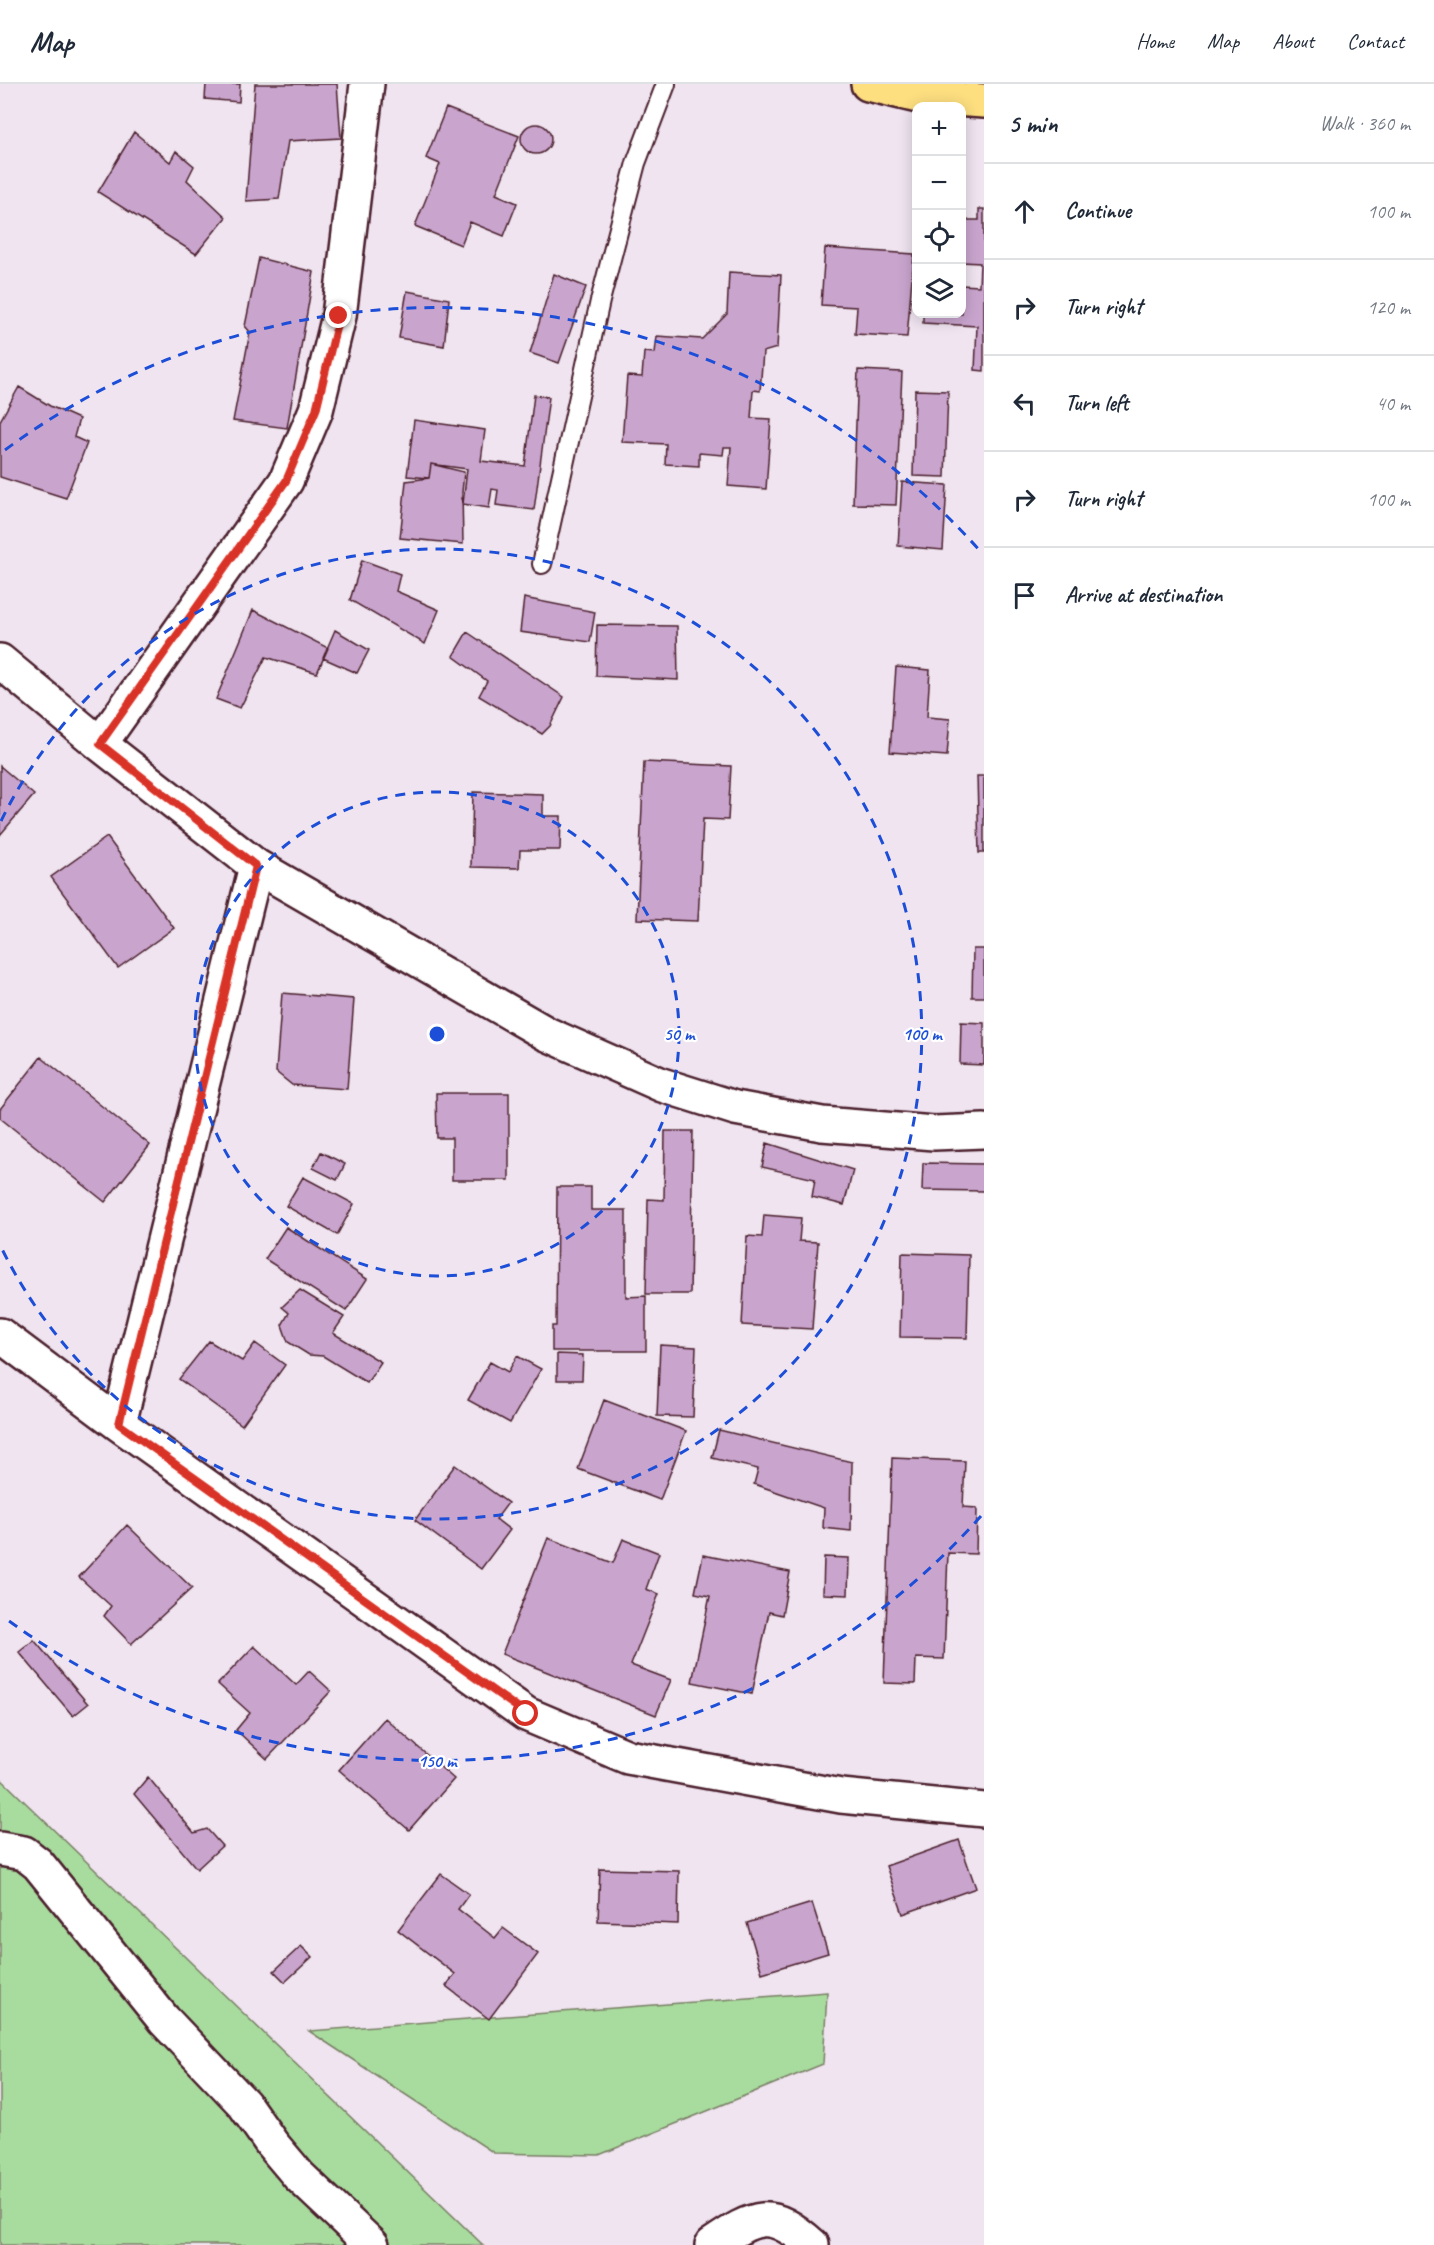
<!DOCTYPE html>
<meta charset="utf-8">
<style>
:root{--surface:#fff;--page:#f6f6f7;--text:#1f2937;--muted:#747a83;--line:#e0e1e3}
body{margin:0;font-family:Caveat,sans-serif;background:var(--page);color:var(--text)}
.controls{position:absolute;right:18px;top:18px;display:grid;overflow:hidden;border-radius:12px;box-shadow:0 3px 15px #0003}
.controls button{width:54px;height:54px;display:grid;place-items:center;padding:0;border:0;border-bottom:2px solid var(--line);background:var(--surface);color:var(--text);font:30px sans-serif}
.stop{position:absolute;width:18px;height:18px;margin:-14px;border:4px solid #d93025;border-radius:50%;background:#fff}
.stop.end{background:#d93025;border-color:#fff;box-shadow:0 2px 6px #0008}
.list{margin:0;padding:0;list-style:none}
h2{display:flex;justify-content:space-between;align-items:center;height:78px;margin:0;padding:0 24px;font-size:26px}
h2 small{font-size:20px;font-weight:400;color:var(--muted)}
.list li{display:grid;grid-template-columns:39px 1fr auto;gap:18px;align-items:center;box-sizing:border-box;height:96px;padding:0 24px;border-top:2px solid var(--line)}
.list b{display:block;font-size:22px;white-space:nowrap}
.list em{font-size:20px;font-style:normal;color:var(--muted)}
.icon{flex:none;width:33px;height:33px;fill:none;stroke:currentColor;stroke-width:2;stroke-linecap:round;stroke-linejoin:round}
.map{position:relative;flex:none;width:984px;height:2161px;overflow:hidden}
header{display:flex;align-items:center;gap:36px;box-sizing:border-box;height:84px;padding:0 30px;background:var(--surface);border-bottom:2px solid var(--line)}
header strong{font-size:28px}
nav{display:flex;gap:33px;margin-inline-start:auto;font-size:21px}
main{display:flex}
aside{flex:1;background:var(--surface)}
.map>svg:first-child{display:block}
.green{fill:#a8dc9e;stroke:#797e64;stroke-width:1.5}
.building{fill:#c9a5ce;stroke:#4a1f2b;stroke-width:1.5}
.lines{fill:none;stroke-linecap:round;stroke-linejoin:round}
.lane-casing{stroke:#4a1f2b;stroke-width:22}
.street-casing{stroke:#4a1f2b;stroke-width:38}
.highway-casing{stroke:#4a1f2b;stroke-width:38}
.lane{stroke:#fff;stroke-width:18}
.street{stroke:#fff;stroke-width:33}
.highway{stroke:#fddf80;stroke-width:33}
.route{stroke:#d93025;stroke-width:8}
.ring{fill:none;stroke:#1d4ed8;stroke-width:3;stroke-dasharray:10 8}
.centre{fill:#1d4ed8;stroke:#fff;stroke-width:3}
.ring-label{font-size:18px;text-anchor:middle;font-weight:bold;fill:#1d4ed8;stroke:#fff;stroke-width:4.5;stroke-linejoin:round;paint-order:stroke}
</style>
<header>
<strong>Map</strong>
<nav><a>Home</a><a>Map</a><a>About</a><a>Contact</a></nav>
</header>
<main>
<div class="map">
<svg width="984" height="2161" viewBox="0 0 984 2161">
<rect width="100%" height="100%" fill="#efe4f0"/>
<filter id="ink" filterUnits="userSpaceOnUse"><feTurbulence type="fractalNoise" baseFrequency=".0167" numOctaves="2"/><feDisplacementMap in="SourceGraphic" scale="12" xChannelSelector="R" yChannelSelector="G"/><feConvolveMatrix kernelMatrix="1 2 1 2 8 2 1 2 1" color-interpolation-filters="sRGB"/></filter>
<g filter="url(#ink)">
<path class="green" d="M0,1694l483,467h-483z
M827,1908l-4,72 -224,91 -105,-2 -185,-122z"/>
<path class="building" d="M206,0h34l-1,18 -34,-3z
M255,0h82l4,54 -53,3 -9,58 -33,2z
M446,24l73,28 -23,58 21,9 -13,33 -34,-14 -9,23 -46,-19 25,-62 -14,-6z
M521 55a15 15 0 1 1 30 0a15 15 0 1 1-30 0Z
M134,48l36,30 6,-11 18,15 -7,14 39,37 -30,37 -98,-62z
M979,125h5v162l-9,-1 2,-44 -54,-3v-9h39v-29l17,1 1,-23 -18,-1v-42h17z
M825,164l89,6 -7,83 -52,-3 2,-27 -36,-2z
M259,174l55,14 -27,156 -54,-7 17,-89 -5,-6z
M729,188l52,3 -4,73 -14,4 -3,39 -7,-1 -2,28 20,1 -5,70 -38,-3 3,-39h-7l-1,8 -24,-2v13l-34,-2 1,-20 -44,-2 5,-66 15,1 2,-25 11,1 2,-17 45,3 25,-25z
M554,190l32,13 -27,76 -29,-10z
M407,207l42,8 -5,47 -45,-8z
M858,286l44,2 -6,133 -43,-1z
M19,303l31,19 29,13 -5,18 13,6 -21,55 -66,-21v-56z
M915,306l33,1 -3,86 -32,-1z
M534,311l15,2 -15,113 -38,-5 2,-15 -6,-1 -3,19 -26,-4 4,-35 -36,-5 -2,14 -22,-2 7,-56 71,10 -4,31 44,5z
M431,380l33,8 -2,20 1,52 -63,-6 6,-57 23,-3z
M902,398l45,3 -4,65 -45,-4z
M362,476l38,14 -4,17 43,19 -14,34 -75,-44z
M524,514l71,14 -5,30 -70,-10z
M253,526l75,38 -11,25 -51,-16 -26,51 -24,-9z
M597,541l80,1 1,54 -82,-4z
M335,546l34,20 -12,23 -34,-15z
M467,548l97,65 -14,29 -8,8 -63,-38 8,-15 -34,-25z
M896,583l34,3 -3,47 23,2 -3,37 -57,-4z
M644,678l87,4 -3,54 -25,-1 -5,102 -61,-2z
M0,682l34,29 -34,40z
M977,692h7v77h-5z
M473,708l70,2v22h18l-1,34h-40l-1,18 -48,-1z
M107,753l67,91 -56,40 -67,-91z
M973,865h11v48h-12z
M282,909l72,6 -7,90 -55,-4 -16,-13z
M961,938l23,1v42l-24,-1z
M41,973l109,88 -45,57 -105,-84v-9z
M436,1009h73v87h-57v-42h-15z
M665,1047h28l-3,163h-44l2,-95 16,1z
M767,1059l86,27 -9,35 -32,-8 3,-18 -53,-12z
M321,1068l24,12 -8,16 -24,-12z
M923,1079l61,1v27l-62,-1z
M303,1093l51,27 -17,31 -51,-29z
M557,1103h34v23h35v87l20,-1v55h-94v-25h4z
M764,1131l37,3 -2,23 19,1 -6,87 -70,-4 5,-89 15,1z
M286,1143l81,52 -21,32 -81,-52z
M902,1169l67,2 -2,83 -67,-1z
M300,1206l44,27 -11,16 48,29 -14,21 -44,-27 -14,-1 -21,-13 -6,-17 7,-12 -7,-6z
M209,1257l33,20 13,-18 30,22 -43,60 -63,-46z
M660,1261l36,2 -3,70 -36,-1z
M557,1270l26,1 -1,25h-25z
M517,1272l24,13 -31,54 -42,-23 22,-38 18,10z
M604,1316l82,31 -26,69 -82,-31z
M719,1346l133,32 -1,69 -28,-3 1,-20 -70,-24 4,-15 -46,-11z
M892,1374l73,3 -2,46 14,1 -1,46 -28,-1 -4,106 -28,-1 -1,26 -31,-1z
M455,1381l53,38 -12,16 14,11 -29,39 -66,-49z
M127,1441l65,63 -61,56 -27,-28 7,-10 -32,-29z
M548,1454l65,25 10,-24 36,14 -13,36 13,5 -28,71 40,15 -15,35 -154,-61z
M703,1471l87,17 -8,43 -13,-3 -17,82 -60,-12 18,-86 -15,-3z
M824,1473l25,1 -1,37 -25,-1z
M34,1556l54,64 -15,12 -54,-64z
M254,1562l42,39 13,-14 22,20 -64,68 -31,-29 14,-17 -32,-29z
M385,1634l69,61 -45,51 -70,-60z
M148,1693l46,56 13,-4 15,17 -25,23 -63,-75z
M959,1756l17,48 -73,26 -17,-48z
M600,1785l79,2 -1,53 -80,-3z
M441,1790l28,20 -11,15 37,29 8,-10 35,26 -49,65 -43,-33 9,-12 -57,-44z
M812,1819l16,50 -66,20 -15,-50z
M301,1862l11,11 -27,25 -11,-11z"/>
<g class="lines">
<defs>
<path id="lane" d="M542,480l58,-263 36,-138 30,-79"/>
<path id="street" d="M0,577l100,83 156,122 291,168 115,51 73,23 87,16 112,9 50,-2
M100,660l186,-263 30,-71 23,-94 28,-232
M0,1251l119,89 137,-558
M119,1340l407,290 102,43 213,39 143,14
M0,1765l24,4 14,11 126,156 80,84 28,40 27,32 73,69
M712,2161c43,-29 58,-38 100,0"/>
<path id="highway" d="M868,0l54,13 62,4"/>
</defs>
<use href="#lane" class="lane-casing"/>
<use href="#street" class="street-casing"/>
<use href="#highway" class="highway-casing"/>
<use href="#lane" class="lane"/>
<use href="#street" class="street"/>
<use href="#highway" class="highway"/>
</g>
</g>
<g class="lines" filter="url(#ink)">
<path class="route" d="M339,232l-23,94 -30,71 -186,263 156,122 -137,558 407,290"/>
</g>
<g class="ring">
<circle cx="437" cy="950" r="242"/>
<path d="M1 737A485 485 0 1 1 1 1163"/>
<path d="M981 1432A727 727 0 0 1 5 1534M5 366A727 727 0 0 1 981 468"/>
</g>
<circle cx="437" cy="950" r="9" class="centre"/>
<g class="ring-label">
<text x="679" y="956">50 m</text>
<text x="922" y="956">100 m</text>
<text x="437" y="1683">150 m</text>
</g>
</svg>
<div class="controls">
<button>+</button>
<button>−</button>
<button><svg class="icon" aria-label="locate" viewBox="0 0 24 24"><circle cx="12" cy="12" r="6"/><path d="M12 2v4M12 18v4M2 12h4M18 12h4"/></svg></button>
<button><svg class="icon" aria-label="layers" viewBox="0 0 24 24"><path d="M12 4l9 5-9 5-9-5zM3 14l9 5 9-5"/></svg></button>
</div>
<div class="stop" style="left:526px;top:1630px"></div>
<div class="stop end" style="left:339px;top:232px"></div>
</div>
<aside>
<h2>5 min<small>Walk · 360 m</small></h2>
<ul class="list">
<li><svg class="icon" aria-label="ahead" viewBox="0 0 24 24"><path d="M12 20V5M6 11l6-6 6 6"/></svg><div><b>Continue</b></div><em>100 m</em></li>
<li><svg class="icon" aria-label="right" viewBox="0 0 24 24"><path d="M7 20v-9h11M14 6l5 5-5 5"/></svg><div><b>Turn right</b></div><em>120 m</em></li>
<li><svg class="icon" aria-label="left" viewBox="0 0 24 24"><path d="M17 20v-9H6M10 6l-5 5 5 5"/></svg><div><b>Turn left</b></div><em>40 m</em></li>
<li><svg class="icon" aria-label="right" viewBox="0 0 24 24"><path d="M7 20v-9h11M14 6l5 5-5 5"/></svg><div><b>Turn right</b></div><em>100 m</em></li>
<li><svg class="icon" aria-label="arrive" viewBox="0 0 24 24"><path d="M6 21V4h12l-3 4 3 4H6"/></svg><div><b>Arrive at destination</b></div></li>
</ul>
</aside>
</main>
